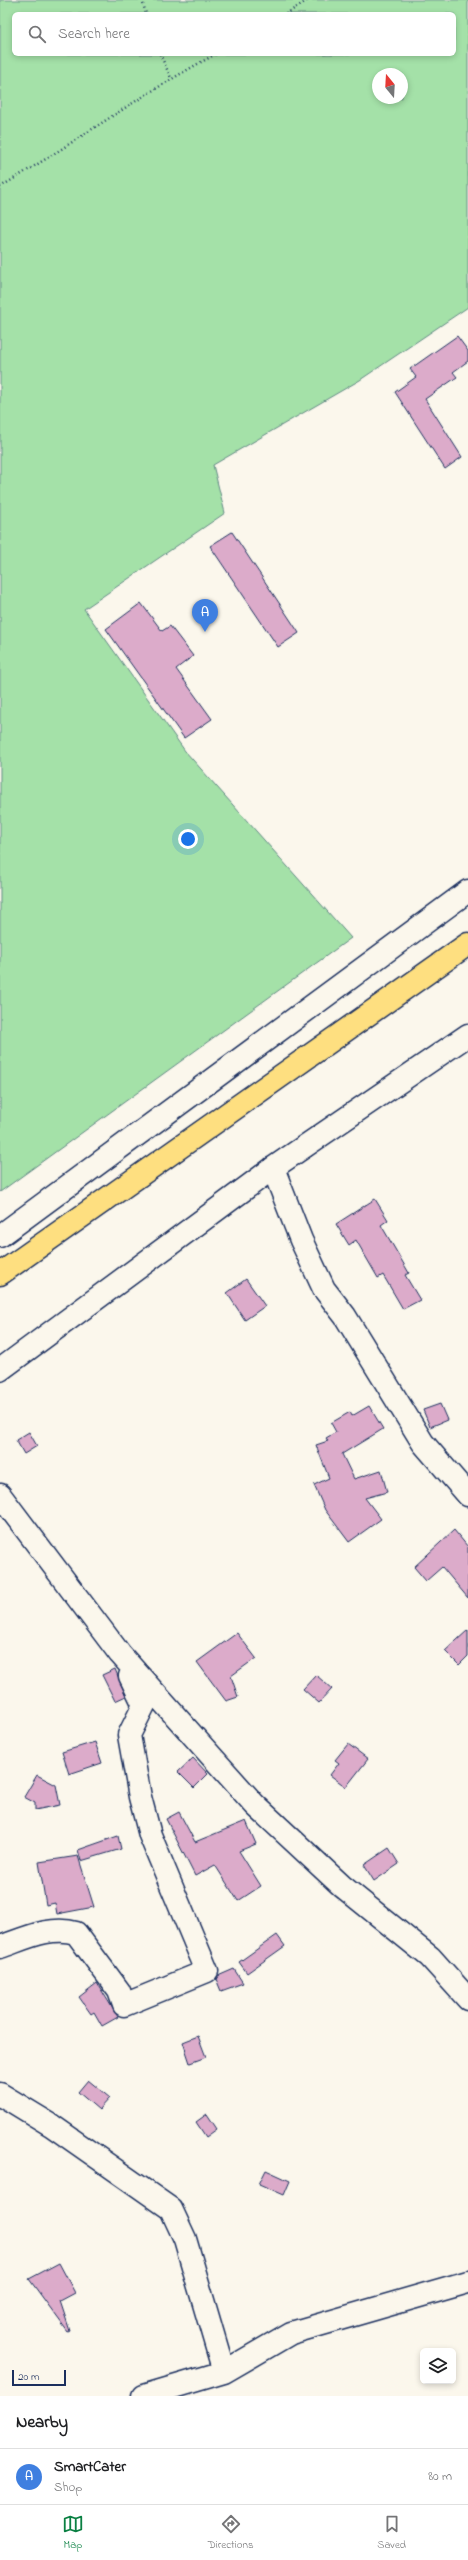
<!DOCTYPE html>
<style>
:root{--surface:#fff;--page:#f2f2f2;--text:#202124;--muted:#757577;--line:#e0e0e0;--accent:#0b8043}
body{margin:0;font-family:"Indie Flower",sans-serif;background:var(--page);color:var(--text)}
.controls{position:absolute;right:12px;bottom:12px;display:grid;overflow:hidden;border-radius:6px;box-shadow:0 2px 6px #0003}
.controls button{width:36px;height:36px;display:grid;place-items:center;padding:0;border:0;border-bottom:1px solid var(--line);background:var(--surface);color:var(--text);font:20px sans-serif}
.compass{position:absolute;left:372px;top:68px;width:36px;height:36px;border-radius:50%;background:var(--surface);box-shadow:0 2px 6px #0003;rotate:342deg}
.scale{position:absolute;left:12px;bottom:10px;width:54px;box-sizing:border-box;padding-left:4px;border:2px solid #1b2f5e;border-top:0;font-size:11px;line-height:14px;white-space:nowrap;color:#1b2f5e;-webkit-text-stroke:3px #fbf7ec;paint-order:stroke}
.you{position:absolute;left:188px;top:839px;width:14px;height:14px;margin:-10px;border:3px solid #fff;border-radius:50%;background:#1a73e8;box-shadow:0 0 0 6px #1a73e833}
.badge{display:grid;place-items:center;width:26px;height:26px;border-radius:50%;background:var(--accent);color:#fff;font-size:13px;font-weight:700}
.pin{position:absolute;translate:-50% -33px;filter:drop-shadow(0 1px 2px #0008)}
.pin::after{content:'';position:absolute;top:21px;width:14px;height:12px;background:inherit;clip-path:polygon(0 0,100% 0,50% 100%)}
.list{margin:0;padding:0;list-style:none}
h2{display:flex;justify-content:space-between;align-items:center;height:52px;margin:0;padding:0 16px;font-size:17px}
h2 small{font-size:13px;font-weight:400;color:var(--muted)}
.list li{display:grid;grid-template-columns:26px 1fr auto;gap:12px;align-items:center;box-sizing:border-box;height:56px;padding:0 16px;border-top:1px solid var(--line)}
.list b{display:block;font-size:15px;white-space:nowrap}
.list p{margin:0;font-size:13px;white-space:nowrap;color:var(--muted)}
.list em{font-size:13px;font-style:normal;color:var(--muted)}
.icon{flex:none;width:22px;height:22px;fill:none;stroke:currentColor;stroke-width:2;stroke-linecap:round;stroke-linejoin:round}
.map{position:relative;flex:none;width:468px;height:2396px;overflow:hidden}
.search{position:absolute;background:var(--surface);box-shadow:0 2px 6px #0003;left:12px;right:12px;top:12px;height:44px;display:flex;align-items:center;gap:10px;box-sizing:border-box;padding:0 14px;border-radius:6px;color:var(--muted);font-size:15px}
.sheet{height:108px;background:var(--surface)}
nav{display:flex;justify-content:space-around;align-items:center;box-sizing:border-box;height:56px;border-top:1px solid var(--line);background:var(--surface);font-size:11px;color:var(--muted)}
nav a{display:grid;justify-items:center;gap:2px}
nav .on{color:var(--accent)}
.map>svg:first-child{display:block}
.green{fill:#a4e1a8;stroke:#608883;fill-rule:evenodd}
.building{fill:#dcabca;stroke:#1b2f5e}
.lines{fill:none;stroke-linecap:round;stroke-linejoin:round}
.minor-casing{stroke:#1b2f5e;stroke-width:25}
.highway-casing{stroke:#1b2f5e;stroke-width:25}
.path{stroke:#1b2f5e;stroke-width:2.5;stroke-dasharray:1 3;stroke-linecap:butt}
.minor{stroke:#fbf7ec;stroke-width:22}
.highway{stroke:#fedf80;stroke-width:22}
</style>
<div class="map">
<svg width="468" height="2396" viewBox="0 0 468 2396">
<rect width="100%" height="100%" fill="#fbf7ec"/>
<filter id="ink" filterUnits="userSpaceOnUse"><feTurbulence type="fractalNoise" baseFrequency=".025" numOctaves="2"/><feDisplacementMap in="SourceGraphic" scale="8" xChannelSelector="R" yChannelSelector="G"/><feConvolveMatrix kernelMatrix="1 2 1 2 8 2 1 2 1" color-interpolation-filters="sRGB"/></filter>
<g filter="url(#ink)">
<path class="green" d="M0,0h468v307l-108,73 -147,85 12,48 -141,96 101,142 166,187 -351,254zM14,14h440v40h-440zM378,74h24v24h-24z"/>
<path class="building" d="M457,336l11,15v10l-15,11 4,5 -32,22 37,58 -17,12 -50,-77 21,-15 -6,-8z
M232,532l67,101 -21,14 -68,-101z
M141,603l21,28 8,-5 23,30 -17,13 36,50 -28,19 -78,-109z
M375,1199l13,21 -7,5 28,48 -4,2 15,25 -17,9 -20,-34 -5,3 -22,-38 -7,5 -13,-21z
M246,1279l19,27 -20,14 -18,-27z
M440,1404l7,16 -17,7 -7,-17z
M369,1406l14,23 -41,25 12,25 27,-9 6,22 -22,6 16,21 -32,23 -24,-32 -11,-25 15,-7 -13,-33 12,-4 -2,-3 10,-6 -5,-9 19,-11 2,4z
M29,1432l8,14 -13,8 -8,-14z
M454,1530l14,17v51l-26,-31 -16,14 -12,-14z
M468,1630v26l-9,9 -14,-14z
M237,1633l19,25 -25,18 7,21 -12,4 -29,-39z
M115,1669l11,27 -11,5 -13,-26z
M316,1675l16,14 -13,14 -16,-14z
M95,1742l7,21 -33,11 -7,-22z
M348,1744l20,15 -22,28 -16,-12 9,-12 -4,-3z
M193,1758l15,16 -14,14 -16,-16z
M37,1775l19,10 4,20 -25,5v-7l-11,-6z
M179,1812l16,30 51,-21 10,23 -17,7 22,35 -23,15 -23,-36 -20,11 -29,-57z
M118,1836l3,13 -40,12 -3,-11z
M389,1848l10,16 -25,17 -10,-16z
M78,1856l16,51 -37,7 -2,-11 -9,2 -7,-43z
M277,1935l8,11 -38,27 -8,-11z
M234,1969l9,14 -22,8 -5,-12 2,-3z
M97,1983l21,34 -16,9 -8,-14 -3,2 -12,-17z
M198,2036l8,21 -16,6 -7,-21z
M88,2080l22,18 -11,12 -21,-18z
M207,2114l10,15 -11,8 -10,-15z
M266,2170l24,11 -6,14 -25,-11z
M59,2263l16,30 -15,8 10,30 -2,1 -39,-53z"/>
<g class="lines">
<defs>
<path id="minor" d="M273,1168l28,72 23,49 21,27 78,127 45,52
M0,1236l468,-345
M0,1370l273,-202 195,-133
M0,1495l120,159 135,151 87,81 88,71 38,42
M0,1947c24,-8 51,-22 76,-14l43,58 5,14 83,-34 -57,-136 -10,-38 -11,-62 15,-30 -14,-29
M0,2094l51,31 120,84 14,30 39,133
M143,2396l81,-24 67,-39 177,-51"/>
<path id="highway" d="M0,1274l468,-330"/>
</defs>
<use href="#minor" class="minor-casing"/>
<use href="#highway" class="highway-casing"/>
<path class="path" d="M142,0l4,14
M286,14l22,-14
M160,54l11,24
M0,187c73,-43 141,-93 216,-133"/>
<use href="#minor" class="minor"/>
<use href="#highway" class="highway"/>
</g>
</g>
</svg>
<div class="controls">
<button><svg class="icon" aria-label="layers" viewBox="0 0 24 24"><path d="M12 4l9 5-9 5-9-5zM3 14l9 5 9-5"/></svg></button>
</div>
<svg class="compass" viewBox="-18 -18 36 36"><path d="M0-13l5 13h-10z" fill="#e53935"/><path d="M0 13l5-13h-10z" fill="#757577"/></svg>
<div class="scale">20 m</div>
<div class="you"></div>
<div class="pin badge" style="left:205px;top:632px;background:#3f7fe0">A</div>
<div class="search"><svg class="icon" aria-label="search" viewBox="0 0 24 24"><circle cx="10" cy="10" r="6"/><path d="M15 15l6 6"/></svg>Search here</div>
</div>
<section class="sheet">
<h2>Nearby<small></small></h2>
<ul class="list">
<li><span class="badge" style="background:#3f7fe0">A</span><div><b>SmartCater</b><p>Shop</p></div><em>80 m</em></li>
</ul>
</section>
<nav>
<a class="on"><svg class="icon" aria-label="map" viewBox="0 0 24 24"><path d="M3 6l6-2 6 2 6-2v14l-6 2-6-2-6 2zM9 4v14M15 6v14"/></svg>Map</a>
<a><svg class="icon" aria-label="directions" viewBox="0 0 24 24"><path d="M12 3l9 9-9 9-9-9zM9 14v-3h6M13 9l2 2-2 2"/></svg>Directions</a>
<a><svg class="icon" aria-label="saved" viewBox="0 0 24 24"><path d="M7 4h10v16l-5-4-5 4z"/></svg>Saved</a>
</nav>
